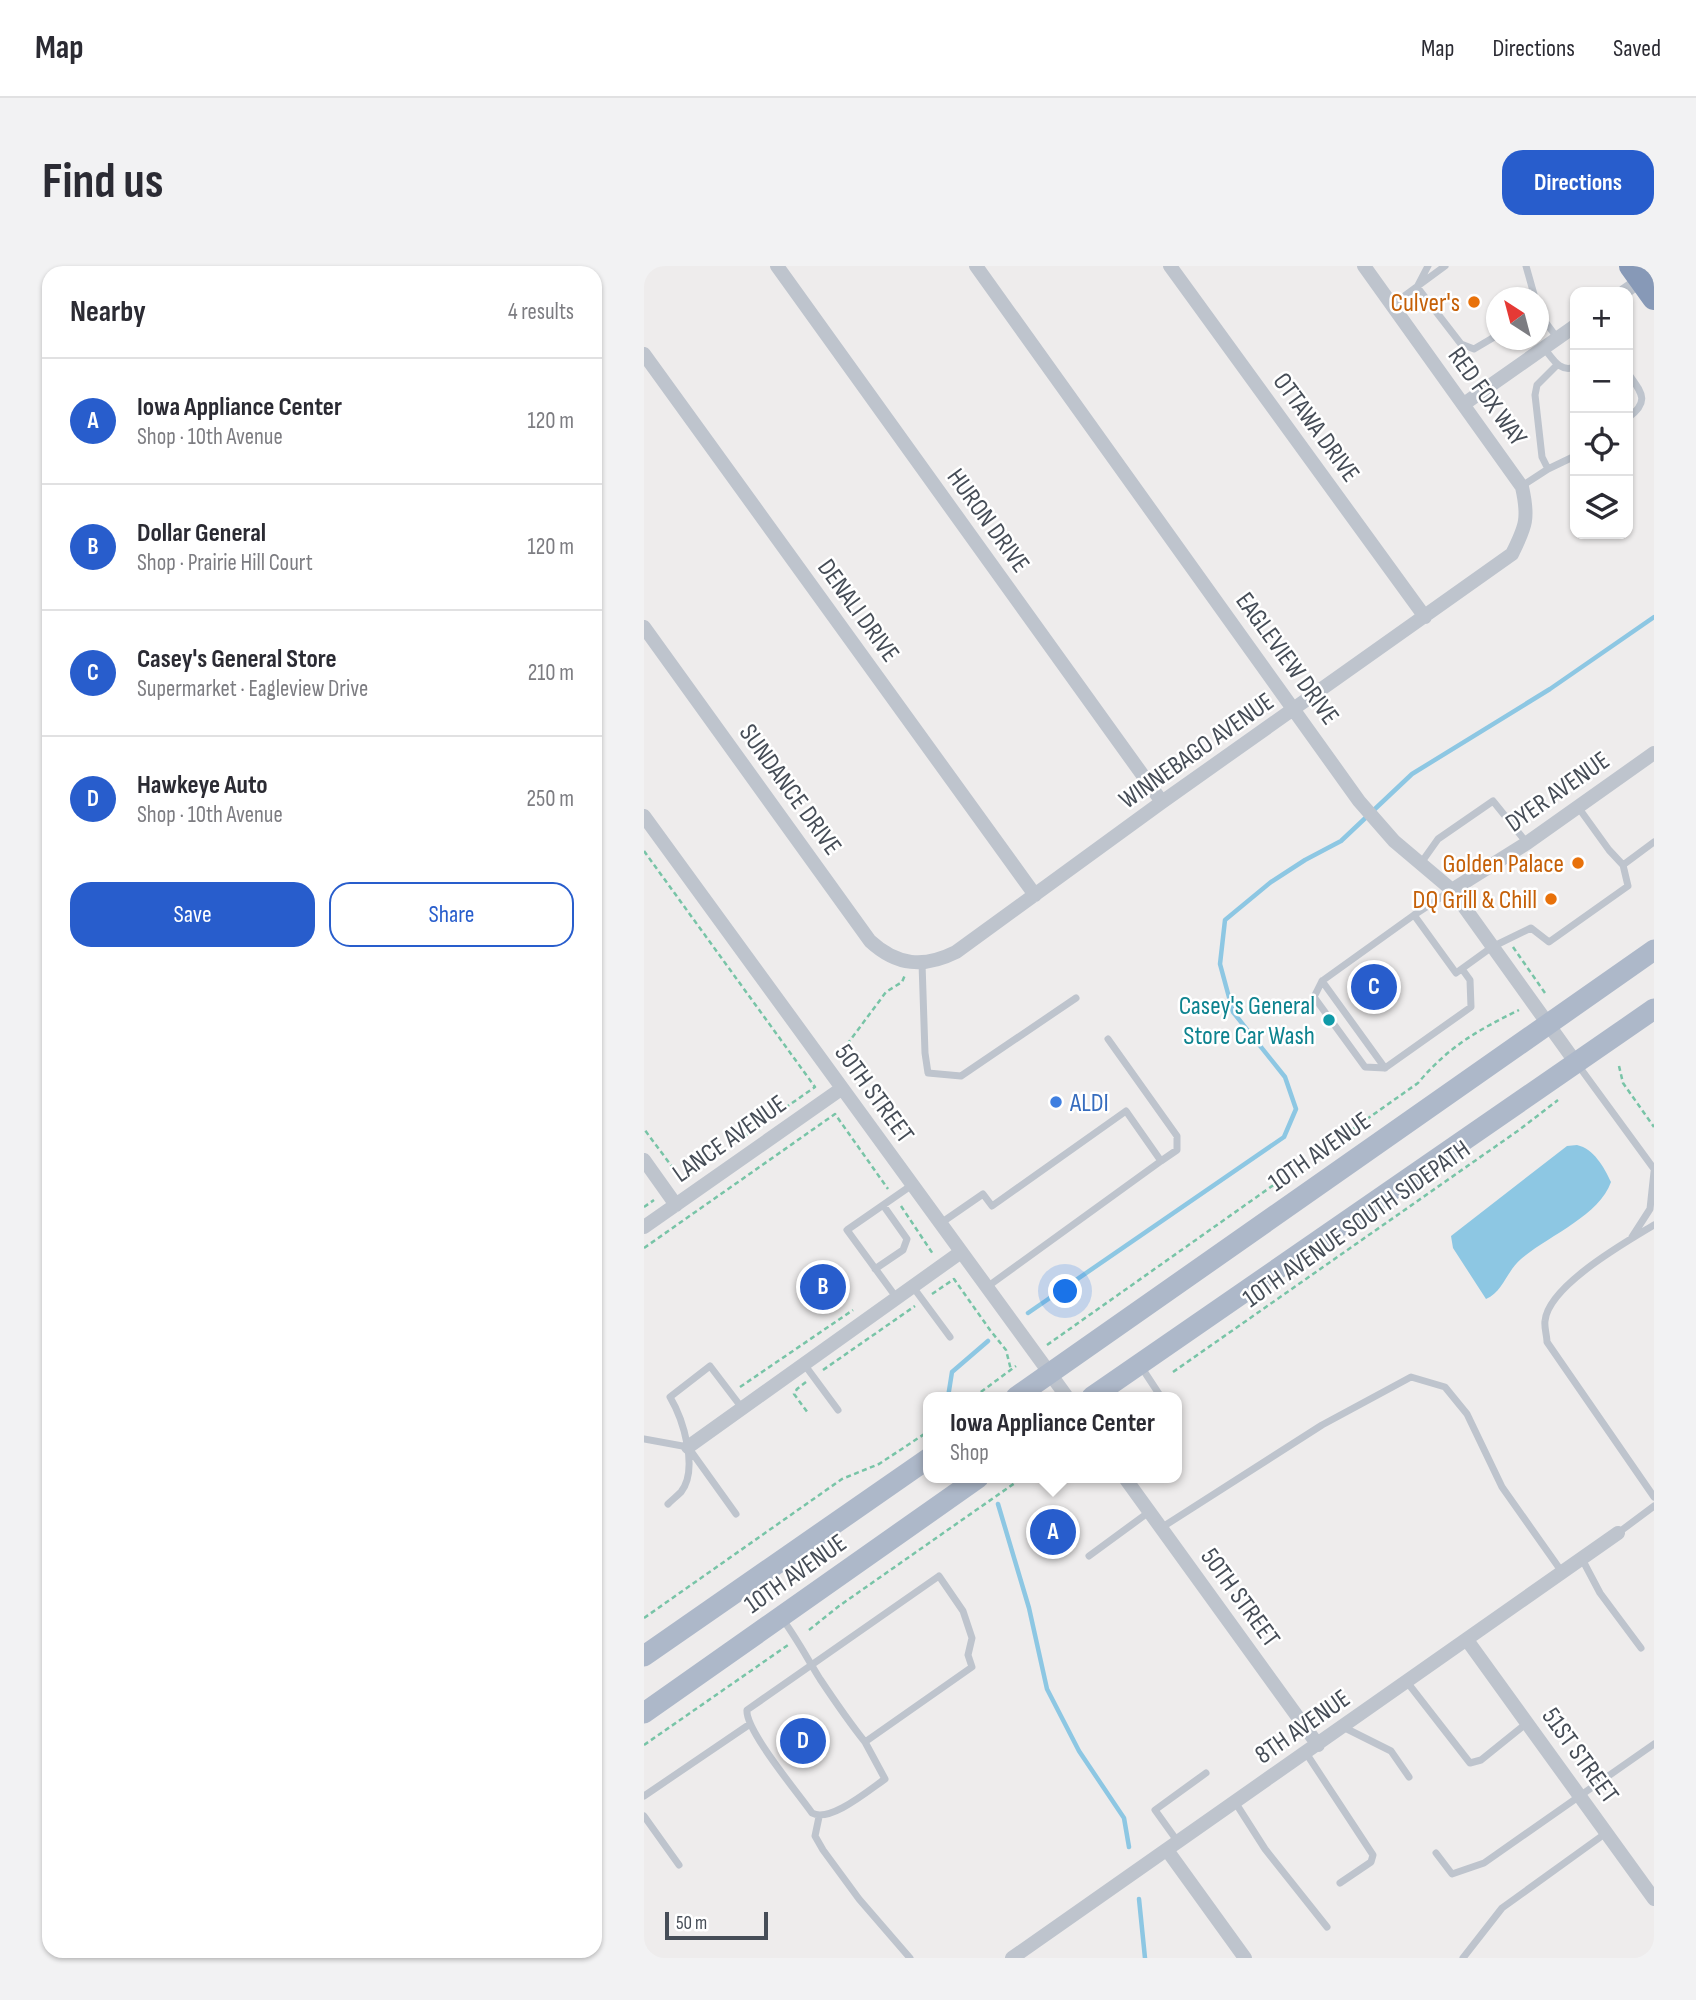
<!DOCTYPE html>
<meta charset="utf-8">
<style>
:root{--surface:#fff;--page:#f2f2f3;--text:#2b2b33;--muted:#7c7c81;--line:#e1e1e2;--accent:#285dcc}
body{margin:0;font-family:"Sofia Sans Condensed",sans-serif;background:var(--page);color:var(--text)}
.controls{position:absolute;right:21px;top:21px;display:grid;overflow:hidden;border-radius:14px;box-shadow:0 2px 5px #0004}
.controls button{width:63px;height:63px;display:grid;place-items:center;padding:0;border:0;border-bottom:2px solid var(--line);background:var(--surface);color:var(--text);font:35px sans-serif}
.compass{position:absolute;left:842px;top:21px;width:63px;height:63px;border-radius:50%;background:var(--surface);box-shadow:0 2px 5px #0004;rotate:324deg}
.scale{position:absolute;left:21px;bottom:18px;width:103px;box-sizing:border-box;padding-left:7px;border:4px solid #464d57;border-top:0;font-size:19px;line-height:24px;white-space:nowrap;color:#464d57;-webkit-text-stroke:5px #fff;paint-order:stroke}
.you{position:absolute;left:422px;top:1026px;width:24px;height:24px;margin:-18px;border:5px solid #fff;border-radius:50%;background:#1a73e8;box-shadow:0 0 0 10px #1a73e833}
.badge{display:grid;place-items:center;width:46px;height:46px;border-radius:50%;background:var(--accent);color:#fff;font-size:23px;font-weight:700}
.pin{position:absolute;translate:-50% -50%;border:4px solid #fff;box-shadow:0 2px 7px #0006}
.popup{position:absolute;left:279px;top:1126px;width:259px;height:91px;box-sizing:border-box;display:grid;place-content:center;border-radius:14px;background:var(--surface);filter:drop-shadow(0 2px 5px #0005);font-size:23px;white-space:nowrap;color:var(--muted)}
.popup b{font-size:26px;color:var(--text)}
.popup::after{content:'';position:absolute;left:50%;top:100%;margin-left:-14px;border:14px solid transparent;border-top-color:var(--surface)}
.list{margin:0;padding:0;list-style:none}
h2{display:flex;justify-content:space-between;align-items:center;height:91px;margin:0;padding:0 28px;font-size:30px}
h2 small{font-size:23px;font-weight:400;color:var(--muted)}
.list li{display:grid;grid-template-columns:46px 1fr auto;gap:21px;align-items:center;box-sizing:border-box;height:126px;padding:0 28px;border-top:2px solid var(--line)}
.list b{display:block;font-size:26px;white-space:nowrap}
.list p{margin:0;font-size:23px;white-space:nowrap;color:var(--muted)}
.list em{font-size:23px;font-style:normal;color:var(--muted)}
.actions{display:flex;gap:14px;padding:21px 28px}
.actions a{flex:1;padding:16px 0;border:2px solid var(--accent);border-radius:21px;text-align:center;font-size:24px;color:var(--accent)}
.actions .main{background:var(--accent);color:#fff}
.icon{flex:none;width:38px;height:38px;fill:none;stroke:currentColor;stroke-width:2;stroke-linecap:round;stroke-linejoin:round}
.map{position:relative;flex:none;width:1010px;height:1692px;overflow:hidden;border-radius:21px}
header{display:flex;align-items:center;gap:42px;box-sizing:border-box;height:98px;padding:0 35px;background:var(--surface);border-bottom:2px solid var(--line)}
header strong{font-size:33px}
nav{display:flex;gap:38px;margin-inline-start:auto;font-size:24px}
.intro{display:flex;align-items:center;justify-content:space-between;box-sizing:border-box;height:168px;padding:0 42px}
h1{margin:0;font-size:49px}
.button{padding:18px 32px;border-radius:21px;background:var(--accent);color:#fff;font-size:24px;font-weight:700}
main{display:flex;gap:42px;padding:0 42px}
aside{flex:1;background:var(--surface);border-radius:21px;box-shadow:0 2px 5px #0004}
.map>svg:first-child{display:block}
.water{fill:#8dc7e3}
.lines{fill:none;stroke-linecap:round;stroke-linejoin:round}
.stream{stroke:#8dc7e3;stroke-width:4.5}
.path{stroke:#78c4a7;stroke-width:2.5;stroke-dasharray:5 3.5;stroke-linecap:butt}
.lane{stroke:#bec4cd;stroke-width:7}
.street{stroke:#bec4cd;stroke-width:14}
.primary{stroke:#adb8c9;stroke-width:21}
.highway{stroke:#8799b7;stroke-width:24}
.food-dot{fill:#e8710a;stroke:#fff;stroke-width:2.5}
.culture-dot{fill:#0f9aa8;stroke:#fff;stroke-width:2.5}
.shop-dot{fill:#3f7fe0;stroke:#fff;stroke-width:2.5}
.labels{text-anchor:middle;stroke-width:5;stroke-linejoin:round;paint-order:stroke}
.food-label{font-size:26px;fill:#c56008;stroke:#fff;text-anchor:end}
.street-label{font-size:26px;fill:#464d57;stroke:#fff}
.culture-label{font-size:26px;fill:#0d838f;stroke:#fff;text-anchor:end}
.shop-label{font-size:26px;fill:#366cbe;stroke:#fff;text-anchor:start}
</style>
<header>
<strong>Map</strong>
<nav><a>Map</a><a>Directions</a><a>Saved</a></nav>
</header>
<div class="intro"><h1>Find us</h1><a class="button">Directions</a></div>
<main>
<aside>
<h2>Nearby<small>4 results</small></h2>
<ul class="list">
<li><span class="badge">A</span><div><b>Iowa Appliance Center</b><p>Shop · 10th Avenue</p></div><em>120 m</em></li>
<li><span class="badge">B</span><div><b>Dollar General</b><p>Shop · Prairie Hill Court</p></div><em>120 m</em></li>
<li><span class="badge">C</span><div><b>Casey's General Store</b><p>Supermarket · Eagleview Drive</p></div><em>210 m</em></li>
<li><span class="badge">D</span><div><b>Hawkeye Auto</b><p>Shop · 10th Avenue</p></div><em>250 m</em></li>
</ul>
<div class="actions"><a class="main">Save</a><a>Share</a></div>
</aside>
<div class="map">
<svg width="1010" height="1692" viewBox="0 0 1010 1692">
<rect width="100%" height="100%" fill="#eeecec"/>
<path class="water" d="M933,879c17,4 27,22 34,37 -12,34 -63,54 -90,77 -15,13 -18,33 -35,40l-33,-51 -2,-12 116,-90z"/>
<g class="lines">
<path class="stream" d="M384,1047l256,-176 12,-28 -11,-32 -52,-65 -13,-48 5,-44 46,-38 34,-22 36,-19 71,-67 138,-85 104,-72
M304,1131l4,-25 36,-31
M354,1238l31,104 18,81 32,62 45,67 5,29
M495,1633l6,59"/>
<path class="path" d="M0,585l171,236 -133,93 -38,-51
M869,681l32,46
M193,792l49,-66 16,-10 3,-7
M975,800l4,17 31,44
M257,940l32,48
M0,941l10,-7
M0,982l191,-134 53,75
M288,1028l22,-15 36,51 16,20 5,20
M403,1079l371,-262c30,-36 60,-53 101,-73
M179,1104l92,-64
M529,1106l346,-242 39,-30
M162,1116l-9,7 -3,5 14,19
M96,1121l113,-77
M330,1131l42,-31
M492,1131l2,-1
M0,1352l198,-139 37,-15 50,-33
M165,1364l30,-24 183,-128
M0,1479l144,-100"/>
<path class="lane" d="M784,0l-11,21 44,57 13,5 22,-13
M882,0l9,32
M748,39l53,-39
M894,46l20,27
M900,82c9,11 16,25 31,19
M984,107c13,19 23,28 0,45
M904,203l-6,-12 -7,-62 2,-10 20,-20
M878,220l26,-17 27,-13
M934,541l31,43 14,15
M777,597l17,-24 55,-38 34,42
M808,624l-38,25 42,58 36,-26 39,-19 18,14 79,-56 -5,-21 31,-23
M770,649l-92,66 63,87 86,-61 -1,-27 -8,-11
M278,697l3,90 3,20 33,3 115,-78
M678,715l-8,16 51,70 20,1
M464,773l69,97v14l-16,11
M934,799l76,104
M297,957l42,-29 9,12 134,-95 35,50 -174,126
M1010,959c-28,17 -106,61 -109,96 -1,6 2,15 2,21l107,155
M988,971l18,-28 4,-37
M231,1003l28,-19 4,-11 -24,-34
M269,1021l37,50
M252,1031l-49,-67 65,-45
M160,1098l34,46
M496,1099l21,32
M0,1173l44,8 48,67
M24,1238c4,-4 9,-8 13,-12 18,-23 2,-73 -11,-95l40,-31 32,42
M517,1262l161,-103 89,-48 34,10 22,27 35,73 60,85
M974,1267l36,-27
M445,1290l60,-44
M938,1293l18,34 41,55
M137,1351c15,20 26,41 39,62 14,21 29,43 45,63l107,-75 -4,-12 4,-17 -9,-27 -24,-35 -192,134c-2,20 51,83 65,103 18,10 57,-23 73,-34l-20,-37
M763,1416l63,81 11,-3 46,-37
M699,1461l48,24 18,26
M662,1487l67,102 -2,7 -31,21
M0,1530l106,-72
M591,1536l30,47 62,78
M0,1550l35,49
M175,1551l-4,19 8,14 36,49 51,59
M534,1576l-23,-32 51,-37
M792,1587l16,21 32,-11 170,-119
M819,1692l39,-50 104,-75"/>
<path class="street" d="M133,0l385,536
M332,0l383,535 35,40 58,49 124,173
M526,0l255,351
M980,26l30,-21
M0,88l391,541
M820,138l111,-78
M0,361l226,314c27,25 54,27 86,11l206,-150 350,-248c14,-28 17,-36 10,-67l-158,-221
M0,550l423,581
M808,624l75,-47 127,-90
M0,894l32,45
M0,961l197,-138
M44,1181l273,-195
M481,1212l193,267
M823,1374l187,259
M523,1584l78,108
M368,1692l606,-425"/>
<path class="primary" d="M372,1131l638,-447
M448,1131l562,-388
M0,1390l285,-198
M0,1447l334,-235"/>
<path class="highway" d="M987,0l23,32"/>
</g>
<g class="food-dot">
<circle cx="830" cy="36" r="7"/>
<circle cx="934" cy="597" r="7"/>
<circle cx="907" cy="633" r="7"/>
</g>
<circle class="culture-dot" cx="685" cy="754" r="7"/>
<circle class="shop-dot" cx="412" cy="836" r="7"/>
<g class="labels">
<g class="food-label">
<text x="816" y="45">Culver's</text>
<text x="920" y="606">Golden Palace</text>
<text x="893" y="642">DQ Grill &amp; Chill</text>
</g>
<g class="street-label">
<text transform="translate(844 130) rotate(54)" y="9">RED FOX WAY</text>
<text transform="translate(673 161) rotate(54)" y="9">OTTAWA DRIVE</text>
<text transform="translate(345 254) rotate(54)" y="9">HURON DRIVE</text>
<text transform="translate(215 344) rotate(54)" y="9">DENALI DRIVE</text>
<text transform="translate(644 392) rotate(54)" y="9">EAGLEVIEW DRIVE</text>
<text transform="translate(552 484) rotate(-35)" y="9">WINNEBAGO AVENUE</text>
<text transform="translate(147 523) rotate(54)" y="9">SUNDANCE DRIVE</text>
<text transform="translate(913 525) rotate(-35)" y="9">DYER AVENUE</text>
<text transform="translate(231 827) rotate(54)" y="9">50TH STREET</text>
<text transform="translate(85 872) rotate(-35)" y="9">LANCE AVENUE</text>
<text transform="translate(675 885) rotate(-35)" y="9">10TH AVENUE</text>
<text transform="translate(712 957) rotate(-35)" y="9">10TH AVENUE SOUTH SIDEPATH</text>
<text transform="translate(151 1307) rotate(-35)" y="9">10TH AVENUE</text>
<text transform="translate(597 1331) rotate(54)" y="9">50TH STREET</text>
<text transform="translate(658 1460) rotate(-35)" y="9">8TH AVENUE</text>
<text transform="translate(937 1489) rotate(54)" y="9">51ST STREET</text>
</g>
<g class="culture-label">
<text x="671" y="748">Casey's General<tspan x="671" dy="30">Store Car Wash</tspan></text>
</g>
<g class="shop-label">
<text x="426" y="845">ALDI</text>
</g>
</g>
</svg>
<div class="controls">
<button>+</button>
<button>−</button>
<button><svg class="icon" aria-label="locate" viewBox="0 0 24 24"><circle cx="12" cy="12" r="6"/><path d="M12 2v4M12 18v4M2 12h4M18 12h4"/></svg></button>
<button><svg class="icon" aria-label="layers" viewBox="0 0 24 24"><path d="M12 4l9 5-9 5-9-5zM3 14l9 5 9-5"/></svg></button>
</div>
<svg class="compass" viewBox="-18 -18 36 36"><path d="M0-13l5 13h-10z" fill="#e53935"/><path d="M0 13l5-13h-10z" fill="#7c7c81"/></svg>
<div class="scale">50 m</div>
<div class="you"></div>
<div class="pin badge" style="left:409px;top:1266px">A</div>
<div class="popup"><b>Iowa Appliance Center</b>Shop</div>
<div class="pin badge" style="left:179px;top:1021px">B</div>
<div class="pin badge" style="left:730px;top:721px">C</div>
<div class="pin badge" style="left:159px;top:1475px">D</div>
</div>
</main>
